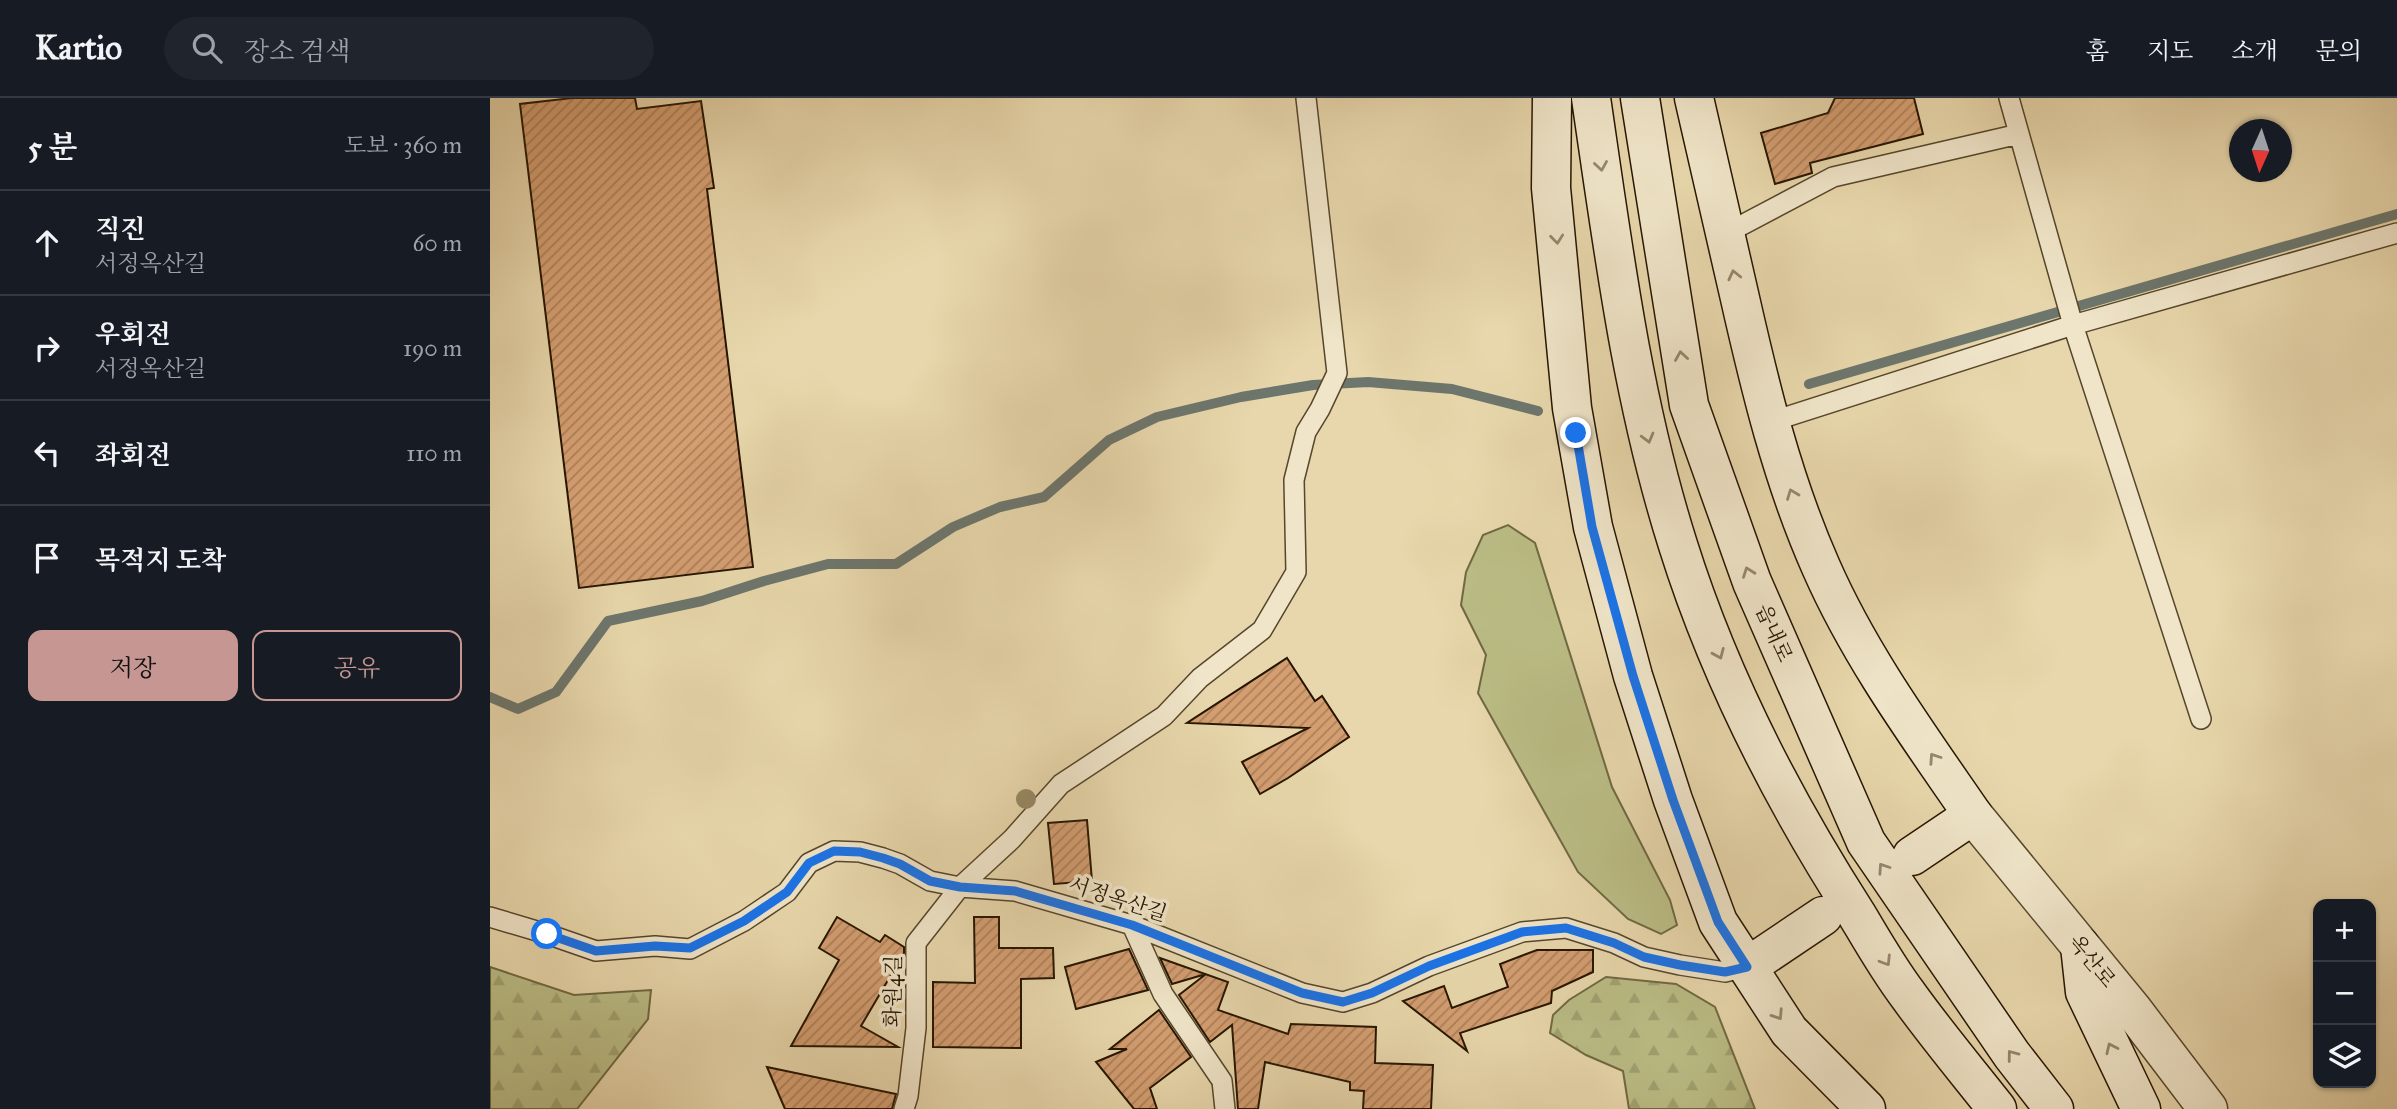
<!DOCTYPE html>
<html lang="ko">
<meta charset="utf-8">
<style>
:root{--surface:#171b24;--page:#20242c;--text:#f1f3f6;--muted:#9ea1a6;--line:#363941;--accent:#c59692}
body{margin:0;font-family:"IM FELL Great Primer","Noto Serif KR",serif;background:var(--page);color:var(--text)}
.controls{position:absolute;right:21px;bottom:21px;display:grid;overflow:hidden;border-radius:14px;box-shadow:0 2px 5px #0004}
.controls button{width:63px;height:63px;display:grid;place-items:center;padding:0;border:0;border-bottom:2px solid var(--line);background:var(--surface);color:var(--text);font:35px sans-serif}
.compass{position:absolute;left:1739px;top:21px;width:63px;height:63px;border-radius:50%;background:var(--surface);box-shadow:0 2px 5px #0004;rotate:183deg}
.stop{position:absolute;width:21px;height:21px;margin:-16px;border:5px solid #1a73e8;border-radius:50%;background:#fff}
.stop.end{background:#1a73e8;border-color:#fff;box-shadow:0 2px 7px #0008}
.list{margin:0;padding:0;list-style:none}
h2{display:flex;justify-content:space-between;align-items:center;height:91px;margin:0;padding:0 28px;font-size:30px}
h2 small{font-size:23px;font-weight:400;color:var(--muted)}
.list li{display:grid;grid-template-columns:46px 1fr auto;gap:21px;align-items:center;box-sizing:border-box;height:105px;padding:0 28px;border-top:2px solid var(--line)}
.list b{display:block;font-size:26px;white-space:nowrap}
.list p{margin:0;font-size:23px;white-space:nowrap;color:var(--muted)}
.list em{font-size:23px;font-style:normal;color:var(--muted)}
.actions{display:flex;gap:14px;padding:21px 28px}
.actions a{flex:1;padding:16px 0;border:2px solid var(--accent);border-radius:14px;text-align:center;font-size:24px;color:var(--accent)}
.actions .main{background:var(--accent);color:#111}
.icon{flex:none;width:38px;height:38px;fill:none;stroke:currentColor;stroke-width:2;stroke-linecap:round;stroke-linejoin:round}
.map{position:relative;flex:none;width:1907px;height:1011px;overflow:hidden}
header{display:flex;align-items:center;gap:42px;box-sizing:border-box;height:98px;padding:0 35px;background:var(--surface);border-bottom:2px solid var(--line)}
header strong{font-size:33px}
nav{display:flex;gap:38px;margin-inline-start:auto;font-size:24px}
.search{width:490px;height:63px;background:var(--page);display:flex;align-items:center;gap:18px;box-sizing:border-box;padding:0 24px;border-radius:38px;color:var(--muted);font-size:26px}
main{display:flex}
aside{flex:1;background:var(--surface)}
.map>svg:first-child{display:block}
.grass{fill:#bbbd86;stroke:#706943;stroke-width:2}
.forest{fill:url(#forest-firs);stroke:#706943;stroke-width:2}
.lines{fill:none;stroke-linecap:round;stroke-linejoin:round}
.stream{stroke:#6d766d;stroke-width:10}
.building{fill:url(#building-hatch);stroke:#261500;stroke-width:2}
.lane-casing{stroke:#56462b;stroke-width:22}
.street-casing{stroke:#56462b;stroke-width:41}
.secondary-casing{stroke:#261500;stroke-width:41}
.lane{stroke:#f0e5c9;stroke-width:19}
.street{stroke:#f0e5c9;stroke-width:38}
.secondary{stroke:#f0e5c9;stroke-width:38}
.tree{fill:#968863}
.oneway{stroke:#95876f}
.route{stroke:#1a73e8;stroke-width:9}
.labels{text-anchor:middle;stroke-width:7;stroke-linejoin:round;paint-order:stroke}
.street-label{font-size:21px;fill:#261500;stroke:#f0e5c9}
</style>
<header>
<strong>Kartio</strong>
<div class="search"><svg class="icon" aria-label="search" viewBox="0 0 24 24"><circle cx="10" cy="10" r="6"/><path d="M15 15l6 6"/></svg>장소 검색</div>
<nav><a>홈</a><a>지도</a><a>소개</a><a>문의</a></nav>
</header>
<main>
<aside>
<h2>5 분<small>도보 · 360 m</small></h2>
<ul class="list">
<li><svg class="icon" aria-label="ahead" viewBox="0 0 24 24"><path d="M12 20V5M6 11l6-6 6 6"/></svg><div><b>직진</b><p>서정옥산길</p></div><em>60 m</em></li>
<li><svg class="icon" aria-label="right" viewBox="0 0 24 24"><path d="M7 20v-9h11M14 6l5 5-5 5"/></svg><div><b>우회전</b><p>서정옥산길</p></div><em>190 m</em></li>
<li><svg class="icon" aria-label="left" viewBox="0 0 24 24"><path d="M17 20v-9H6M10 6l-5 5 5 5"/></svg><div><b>좌회전</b></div><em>110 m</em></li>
<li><svg class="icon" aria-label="arrive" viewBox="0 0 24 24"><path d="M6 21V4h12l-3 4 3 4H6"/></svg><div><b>목적지 도착</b></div></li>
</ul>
<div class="actions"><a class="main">저장</a><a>공유</a></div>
</aside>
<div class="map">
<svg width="1907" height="1011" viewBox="0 0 1907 1011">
<defs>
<pattern id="forest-firs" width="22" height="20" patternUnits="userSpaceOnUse" patternTransform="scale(1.75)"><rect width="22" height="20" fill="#bbbd86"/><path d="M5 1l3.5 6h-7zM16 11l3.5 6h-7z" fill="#a1a272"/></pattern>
<pattern id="building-hatch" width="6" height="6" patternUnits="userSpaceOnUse" patternTransform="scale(1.75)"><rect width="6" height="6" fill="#d49e71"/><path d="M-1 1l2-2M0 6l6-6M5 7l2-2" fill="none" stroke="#ac805a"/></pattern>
</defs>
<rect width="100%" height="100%" fill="#e8d7ac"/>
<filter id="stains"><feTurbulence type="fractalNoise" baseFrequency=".00286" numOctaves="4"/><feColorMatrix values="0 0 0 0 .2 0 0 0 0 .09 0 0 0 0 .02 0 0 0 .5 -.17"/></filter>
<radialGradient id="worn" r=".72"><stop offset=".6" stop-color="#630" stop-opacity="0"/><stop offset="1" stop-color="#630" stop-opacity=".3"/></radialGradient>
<path class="grass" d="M1018,427l27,18 77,244 58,113 7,25 -16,9 -33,-15 -50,-47 -100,-179 8,-38 -25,-50 5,-33 17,-37z"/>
<path class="forest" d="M0,869l84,28 77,-5 -3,29 -71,90h-87z
M1116,879l70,7 39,23 40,102h-126l-6,-38 -37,-16 -36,-22 3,-18 16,-15z"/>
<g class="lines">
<path class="stream" d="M1319,286l588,-170
M0,599l28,12 38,-17 52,-71 94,-20 62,-20 64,-17h68l57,-37 47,-20 44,-10 65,-57 48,-23 84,-20 72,-12 55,-3 84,7 86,22"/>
</g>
<path class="building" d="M82,0h63l2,11 64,-8 13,87 -7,1 46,378 -174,21 -59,-484z
M1345,0h79l9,36 -113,29 2,10 -37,11 -14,-51 67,-20z
M797,560l28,43 7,-5 27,41 -61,41 -28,16 -18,-32 66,-34 -121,-5z
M597,722l5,61 -38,3 -6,-61z
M347,819l43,25 5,-7 19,12v6l-43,73 37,21 -107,-1 48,-86 -20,-12z
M484,819h25v31h54l1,30 -33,1v69l-88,-1v-65l42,1z
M639,851l19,41 -72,19 -11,-42z
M1047,852h56v22l-41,19 -1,12 -91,30 7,18 -64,-50 41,-15 8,22 56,-21 -8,-23z
M670,860l68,24 -10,28 70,24 3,-10 85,3 -1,36 58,2 -2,44h-68l1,-18 -14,-1v-8l-85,-20 -7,47h-20l-6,-84 -22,17 -31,-47 27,-21 -34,10z
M669,912l32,47 -41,31 7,21h-23l-38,-47 31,-13h-17z
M277,969l129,27 -4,15h-107z"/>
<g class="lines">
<defs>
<path id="lane" d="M1519,0l64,227 128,394
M1235,136l108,-57 186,-43
M1280,324l303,-97 324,-92
M0,819l57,17 49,17 59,-5 35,3 54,-28 43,-29 22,-29 25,-12 26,1 23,6 17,6 30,17 30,6 55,4 117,34 170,68 41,9 29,-9 57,-27 93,-34 44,-4 48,15 30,14 36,8 45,7 22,-5
M642,827l31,69 59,87 3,28
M414,1011l4,-13 8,-68v-85l44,-56 52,-48 49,-55 103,-68 36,-38 62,-48 34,-58 -2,-92 12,-48 14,-23 17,-36 -31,-275"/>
<path id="street" d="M1483,717l159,194 76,100"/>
<path id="secondary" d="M1062,0l-1,90 21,220 21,119 40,149 40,124 45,122 71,109 77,78
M1101,0c22,150 41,302 87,447 41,131 105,255 179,370 16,27 32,55 51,80 28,39 59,76 89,114
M1150,0l49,307 63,177 114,260 146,213 42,54
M1204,0c15,65 30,131 45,196 21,93 43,185 82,273 39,89 97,168 152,248l-61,41
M1590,848l5,46 56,117
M1257,869l76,-51"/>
</defs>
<use href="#lane" class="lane-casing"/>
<use href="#street" class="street-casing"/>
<use href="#secondary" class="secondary-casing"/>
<use href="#lane" class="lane"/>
<use href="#street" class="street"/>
<use href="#secondary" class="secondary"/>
</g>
<circle class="tree" cx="536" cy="701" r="10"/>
<defs><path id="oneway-chevron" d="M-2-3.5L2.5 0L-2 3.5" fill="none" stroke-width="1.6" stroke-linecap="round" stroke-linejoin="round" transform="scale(1.75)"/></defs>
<g class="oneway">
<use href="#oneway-chevron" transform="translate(1111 68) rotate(81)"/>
<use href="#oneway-chevron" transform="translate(1067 141) rotate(84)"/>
<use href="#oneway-chevron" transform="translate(1244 177) rotate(-103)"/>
<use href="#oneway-chevron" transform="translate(1191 258) rotate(-99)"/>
<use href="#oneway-chevron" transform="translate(1158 340) rotate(75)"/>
<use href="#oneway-chevron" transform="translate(1302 396) rotate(-111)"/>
<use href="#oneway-chevron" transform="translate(1258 474) rotate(-110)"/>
<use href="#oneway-chevron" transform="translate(1229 556) rotate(67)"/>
<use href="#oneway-chevron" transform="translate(1444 660) rotate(-124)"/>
<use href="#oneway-chevron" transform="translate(1393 770) rotate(-124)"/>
<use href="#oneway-chevron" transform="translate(1396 863) rotate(58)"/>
<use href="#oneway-chevron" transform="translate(1288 917) rotate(57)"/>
<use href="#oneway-chevron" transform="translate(1621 950) rotate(-115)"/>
<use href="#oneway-chevron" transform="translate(1522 957) rotate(-127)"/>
</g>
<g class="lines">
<path class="route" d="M57,836l49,17 59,-5 35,2 54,-27 43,-29 22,-29 25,-12 26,1 23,6 17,6 30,17 30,6 55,4 117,34 170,68 41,9 29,-9 57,-27 93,-34 44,-4 48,15 30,14 36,8 45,7 22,-5 -29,-45 -45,-122 -40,-124 -41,-149 -16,-94"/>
</g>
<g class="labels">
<g class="street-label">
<text transform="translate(1284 535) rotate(66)" y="7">읍내로</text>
<text transform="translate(628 801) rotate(18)" y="7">서정옥산길</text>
<text transform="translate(1602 863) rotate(51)" y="7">옥산로</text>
<text transform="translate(403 893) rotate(-89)" y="7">화원4길</text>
</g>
</g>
<rect width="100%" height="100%" filter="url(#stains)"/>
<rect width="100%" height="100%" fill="url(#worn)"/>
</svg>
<div class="controls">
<button>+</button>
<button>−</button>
<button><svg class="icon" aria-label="layers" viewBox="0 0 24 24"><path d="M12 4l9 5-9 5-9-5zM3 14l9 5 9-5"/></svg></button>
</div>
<svg class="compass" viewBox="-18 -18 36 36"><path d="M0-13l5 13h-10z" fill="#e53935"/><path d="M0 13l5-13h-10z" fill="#9ea1a6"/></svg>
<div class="stop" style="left:57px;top:836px"></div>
<div class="stop end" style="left:1086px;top:335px"></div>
</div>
</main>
